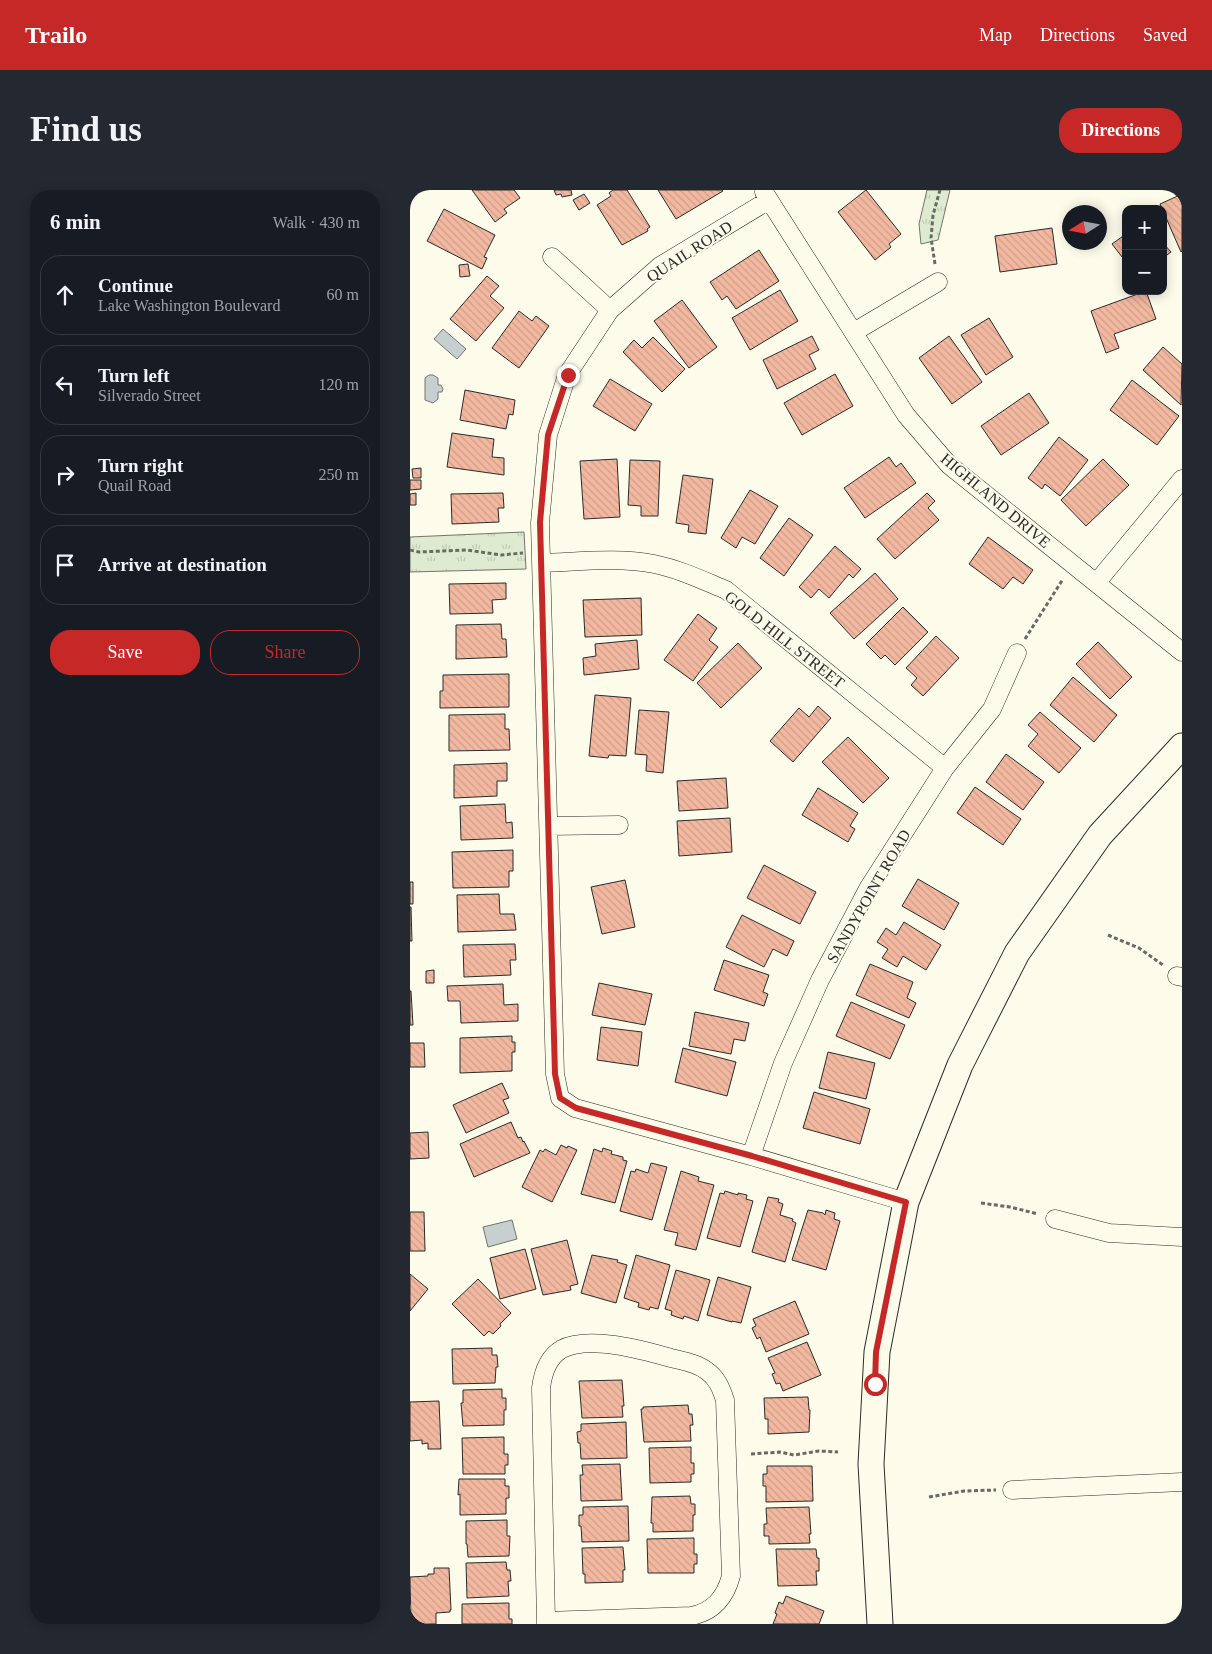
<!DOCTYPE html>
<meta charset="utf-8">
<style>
:root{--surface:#171b24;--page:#242831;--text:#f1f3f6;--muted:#9ea1a6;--line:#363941;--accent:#c62828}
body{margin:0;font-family:"Times New Roman",serif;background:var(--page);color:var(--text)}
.controls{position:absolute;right:15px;top:15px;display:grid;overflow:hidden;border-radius:10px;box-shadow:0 2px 12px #0003}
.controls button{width:45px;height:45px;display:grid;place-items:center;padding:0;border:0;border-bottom:1px solid var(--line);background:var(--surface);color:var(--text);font:25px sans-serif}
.compass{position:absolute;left:652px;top:15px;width:45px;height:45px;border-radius:50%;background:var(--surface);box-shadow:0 2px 12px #0003;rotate:259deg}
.stop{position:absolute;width:15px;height:15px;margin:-11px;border:4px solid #c62828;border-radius:50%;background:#fff}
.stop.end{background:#c62828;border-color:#fff;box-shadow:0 1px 5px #0008}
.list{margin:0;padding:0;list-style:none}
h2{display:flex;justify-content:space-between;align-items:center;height:65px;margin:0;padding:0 20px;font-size:21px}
h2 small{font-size:16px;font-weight:400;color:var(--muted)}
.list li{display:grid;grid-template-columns:32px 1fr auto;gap:15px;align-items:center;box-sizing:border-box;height:80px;margin:0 10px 10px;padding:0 10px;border:1px solid var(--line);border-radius:20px}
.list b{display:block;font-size:19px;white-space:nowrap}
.list p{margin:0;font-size:16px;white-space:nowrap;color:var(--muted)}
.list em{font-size:16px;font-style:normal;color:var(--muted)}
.actions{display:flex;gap:10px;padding:15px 20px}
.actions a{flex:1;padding:11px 0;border:1px solid var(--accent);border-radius:20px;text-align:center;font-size:18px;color:var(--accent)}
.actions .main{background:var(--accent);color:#fff}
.icon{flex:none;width:28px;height:28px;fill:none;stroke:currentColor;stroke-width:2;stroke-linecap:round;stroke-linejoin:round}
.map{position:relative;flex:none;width:772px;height:1434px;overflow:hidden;border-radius:20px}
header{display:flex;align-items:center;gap:30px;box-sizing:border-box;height:70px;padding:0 25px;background:var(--accent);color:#fff}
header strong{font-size:24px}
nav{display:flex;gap:28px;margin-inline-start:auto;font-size:18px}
.intro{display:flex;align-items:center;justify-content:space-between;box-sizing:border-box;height:120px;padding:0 30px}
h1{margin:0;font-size:35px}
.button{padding:12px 22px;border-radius:20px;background:var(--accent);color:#fff;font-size:18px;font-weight:700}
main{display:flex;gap:30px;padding:0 30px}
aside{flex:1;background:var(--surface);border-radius:20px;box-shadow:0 2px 12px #0003}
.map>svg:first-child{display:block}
.park{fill:url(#park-tufts);stroke:#74746e}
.water{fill:#c7d0d0;stroke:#74746e}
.building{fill:url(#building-back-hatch);stroke:#2b2b2b}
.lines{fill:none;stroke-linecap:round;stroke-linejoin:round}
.street-casing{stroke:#2b2b2b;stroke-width:19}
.secondary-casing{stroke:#2b2b2b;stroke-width:27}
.path{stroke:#6a6964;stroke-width:3;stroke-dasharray:4 2.5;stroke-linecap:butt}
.street{stroke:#fdfbea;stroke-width:18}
.secondary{stroke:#fdfbea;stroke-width:25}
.route{stroke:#c62828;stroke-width:6}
.labels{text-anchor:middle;stroke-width:4;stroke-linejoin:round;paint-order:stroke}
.street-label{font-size:16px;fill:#2b2b2b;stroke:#fdfbea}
</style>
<header>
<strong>Trailo</strong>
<nav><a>Map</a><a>Directions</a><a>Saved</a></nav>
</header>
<div class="intro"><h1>Find us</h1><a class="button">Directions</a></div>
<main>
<aside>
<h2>6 min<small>Walk · 430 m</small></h2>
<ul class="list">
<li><svg class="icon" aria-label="ahead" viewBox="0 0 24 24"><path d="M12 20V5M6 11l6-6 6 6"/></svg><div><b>Continue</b><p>Lake Washington Boulevard</p></div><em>60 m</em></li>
<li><svg class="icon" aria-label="left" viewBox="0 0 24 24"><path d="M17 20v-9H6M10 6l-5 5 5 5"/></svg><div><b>Turn left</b><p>Silverado Street</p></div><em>120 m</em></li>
<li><svg class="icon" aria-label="right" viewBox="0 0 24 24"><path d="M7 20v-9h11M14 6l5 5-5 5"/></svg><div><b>Turn right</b><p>Quail Road</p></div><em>250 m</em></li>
<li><svg class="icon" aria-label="arrive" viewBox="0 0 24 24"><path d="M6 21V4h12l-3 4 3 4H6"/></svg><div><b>Arrive at destination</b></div></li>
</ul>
<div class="actions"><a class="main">Save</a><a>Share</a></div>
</aside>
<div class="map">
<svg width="772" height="1434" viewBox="0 0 772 1434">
<defs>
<pattern id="park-tufts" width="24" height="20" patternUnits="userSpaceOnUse" patternTransform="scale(1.25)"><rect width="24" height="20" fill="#deebd1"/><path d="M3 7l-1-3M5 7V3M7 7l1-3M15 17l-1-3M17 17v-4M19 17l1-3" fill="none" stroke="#bfcab4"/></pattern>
<pattern id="building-back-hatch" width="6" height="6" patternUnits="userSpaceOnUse" patternTransform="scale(1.25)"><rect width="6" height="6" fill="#f2b8a0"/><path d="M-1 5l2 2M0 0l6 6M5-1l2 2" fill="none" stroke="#d09e8a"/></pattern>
</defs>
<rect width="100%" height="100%" fill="#fdfbea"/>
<path class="park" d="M517,0h23l-12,50 -17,4 -2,-20z
M114,342l2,37 -116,3v-35z"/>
<path class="water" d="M33,139l23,20 -9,10 -23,-20z
M19,185h4l5,3v7h3l2,4 -1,3h-4v7l-5,4 -8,-3v-22z
M102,1030l5,19 -29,8 -5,-20z"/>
<path class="building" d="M62,0h42l6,8 -16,11 3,4 -12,9z
M144,0h17l1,5 -10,2 -1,-3 -5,1z
M203,0h14l23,37 -3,2 1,2 -26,14 -25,-40 14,-9 -2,-3z
M248,0h64l1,1 -47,28z
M456,0l35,44 -12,10 2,3 -16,13 -37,-48z
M174,4l6,9 -11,7 -6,-10z
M772,4v57l-1,1 -21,-48z
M34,19l51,26 -11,22 3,1 -5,11 -55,-28z
M642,38l5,36 -57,8 -5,-36z
M716,44v28l-14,-18z
M753,53l8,9 -8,6z
M349,60l20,31 -43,28 -9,-13 -5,4 -12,-18z
M58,74l2,12 -10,1 -1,-12z
M77,86l12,10 -9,10 14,12 -28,33 -26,-22z
M370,100l18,31 -48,29 -18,-32z
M736,101l10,28 -42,15 5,14 -13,5 -15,-42z
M272,110l35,47 -28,21 -35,-47z
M109,121l13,10 4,-5 13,10 -30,42 -27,-20z
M579,128l24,39 -27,18 -25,-40z
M402,146l7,14 -10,5 7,14 -39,20 -14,-29z
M539,146l33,46 -30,22 -33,-46z
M243,147l32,32 -23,23 -39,-40 11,-12 8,8z
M753,157l19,17 -1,41 -38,-35z
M425,184l18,32 -51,29 -18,-32z
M200,189l42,25 -17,27 -42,-25z
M722,190l47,36 -22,29 -47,-35z
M55,200l50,10 -2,15 -4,-1 -3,15 -46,-9z
M619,203l20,30 -48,32 -20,-29z
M42,243l42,6 -2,18 12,1v17l-57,-8z
M649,247l29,23 -28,36 -15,-12 -3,5 -14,-11z
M479,267l7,10 5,-4 15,20 -51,35 -21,-30z
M207,269l3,58 -36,2 -4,-58z
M693,269l26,26 -43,41 -25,-26z
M220,270l30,1 -2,55h-17v-10l-13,-1z
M11,278v10h-8l-1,-9z
M273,285l30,4 -7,55 -18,-2 1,-7 -13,-2z
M0,290h11v9l-11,1z
M340,300l28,16 -23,38 -13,-7 -6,11 -15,-10z
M6,303v12h-6v-11z
M93,303l1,15h-6l1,14 -47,2 -1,-30z
M517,303l8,8 -7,7 11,12 -44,39 -18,-20z
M379,328l24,17 -29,41 -24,-18z
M578,347l45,33 -10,14 -10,-7 -10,12 -34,-25z
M425,356l26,23 -8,9 -4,-4 -20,24 -10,-9 -8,9 -12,-11z
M465,383l23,26 -44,40 -24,-26z
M96,393v16l-14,1 1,13 -43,1 -1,-30z
M231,408l1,37 -57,2 -2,-37z
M493,417l25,25 -33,33 -10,-10 -4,4 -15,-15z
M288,424l19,14 -8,12 9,7 -25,34 -29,-21z
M91,434l1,15h4l1,18 -51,2v-34z
M526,446l23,22 -36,38 -12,-11 6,-7 -11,-10z
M227,450l2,29 -55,6 -1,-17 13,-2 -1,-12z
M688,452l34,35 -22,22 -34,-35z
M328,453l24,25 -41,40 -24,-25z
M99,484v33l-69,1v-17h3v-16z
M663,487l44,38 -23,27 -44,-37z
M185,505l36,3 -5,58 -17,-1 -1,3 -19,-2z
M408,516l13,12 -38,44 -23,-21 29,-33 10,9z
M229,520l30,2 -6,61 -17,-2 1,-16 -12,-1z
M630,522l41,36 -22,25 -31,-27 10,-12 -10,-9z
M95,524v15h4l1,21 -61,1v-36z
M438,547l41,41 -26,25 -41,-41z
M596,564l38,28 -21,28 -37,-28z
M97,573v18h-10v15l-43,2v-33z
M316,588l2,30 -49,3 -2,-30z
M565,597l46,32 -18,26 -46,-32z
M408,598l40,25 -8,13 5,3 -7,13 -46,-27z
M95,614l1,19 6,-1 1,16 -52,2 -1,-34z
M320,628l2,34 -53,4 -2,-35z
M103,660v21h-4v16l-56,1 -1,-36z
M354,675l52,27 -16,32 -53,-26z
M508,689l41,24 -15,27 -42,-24z
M215,690l10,47 -33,7 -11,-47z
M0,692h3v22h-3z
M89,704l1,20h14l2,16 -58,2 -1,-37z
M0,717h1l1,34h-2z
M332,725l52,26 -7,15 -14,-7 -9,18 -38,-20z
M494,732l37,23 -15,25 -23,-14 -6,11 -15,-9 6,-9 -11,-7 9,-14 10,7z
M105,754l1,16h-6l1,15 -47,2 -1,-32z
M314,770l45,15 -6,17 5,2 -4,12 -50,-16z
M460,774l43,18 -6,16 9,5 -7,15 -53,-23z
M24,780v13h-8v-12z
M189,793l53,11 -7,31 -53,-10z
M93,794l1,21 14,-1v17l-57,2 -1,-22h-12l-1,-15z
M0,801h1l2,34h-3z
M441,812l54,23 -15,34 -54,-23z
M285,822l54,11 -4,18 -11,-2 -3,15 -42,-8z
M191,837l41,5 -4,34 -41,-6z
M102,846v6h3v10h-3v19l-52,2v-35z
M0,853h14l1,24h-15z
M273,858l53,14 -9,34 -52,-14z
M418,862l47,11 -9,36 -47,-11z
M92,893l7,15 -6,2 6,13 -43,20 -13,-28z
M404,902l56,17 -10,35 -57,-16z
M101,932l7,16 3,-1 2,5 1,-1 6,12 -56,24 -14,-33z
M18,942l1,26 -19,1v-26z
M151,955l6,3 1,-2 9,4 -25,52 -30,-15 18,-37 3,2 2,-3 11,6z
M193,958l9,3 -1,3 12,3v3l4,1 -12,42 -34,-9 13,-45 8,3z
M241,973l16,4 -15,53 -32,-9 11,-40 4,1 1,-3 12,4z
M271,981l18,6 -1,4 16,4 -18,65 -21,-5 3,-12 -14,-3z
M315,1001l13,4v-2l9,2 -1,4 7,2 -13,46 -33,-9 13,-45 4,1z
M358,1007l11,2 -1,3 5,2 -3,11 13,4 -1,2 4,2 -11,39 -33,-10z
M398,1020l15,3 2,2 1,-5 9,3 -1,6 6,2 -14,49 -34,-10z
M0,1022h14l1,39h-15z
M157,1050l11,44 -8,2 1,4 -28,5 -12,-46z
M115,1059l11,40 -36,10 -10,-41z
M182,1065l26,5 -1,2 10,3 -11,38 -35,-10z
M226,1065l34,10 -12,44 -8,-2 -1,3 -11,-3 1,-4 -15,-5z
M266,1080l34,10 -12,41 -14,-5 -1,3 -12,-4 1,-4 -7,-2z
M0,1084l18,15 -18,22z
M308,1087l33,10 -10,36 -9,-2v1l-25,-7z
M68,1089l33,34 -11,11 1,2 -8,8 -4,-3 -5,5 -32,-32z
M385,1111l14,33 -43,18 -6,-15 -3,2 -5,-11 4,-2 -3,-7z
M397,1152l14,33 -38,16 -3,-8 -4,1 -4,-10 3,-1 -7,-15z
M82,1158v7h5l1,12h-2l-1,16 -42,1 -1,-35z
M212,1190l2,26h-2l1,11 -41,1 -3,-37z
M92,1199v9h4v12h-2v15l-41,1 -2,-23h2v-13z
M398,1207l1,13h1l-1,22 -41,2v-15h-3l-1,-21z
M29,1211l2,48h-13v-6l-6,1v-4l-12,1v-39z
M278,1215l1,9h3l1,11h-3l1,16 -47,1 -3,-33h2v-2z
M216,1232l1,36 -46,1 -1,-16h-2l-1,-11 4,-1v-7z
M94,1247v17h4v11h-3v9h-42l-1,-36z
M281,1257v16h3v11h-3v8l-41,1 -1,-35z
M210,1274l2,36 -41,1 -1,-26h3l-1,-10z
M357,1276h45l1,35 -47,1v-16h-3v-12h4z
M49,1289h46v7h4v12h-3v16l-46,1v-21l-2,1z
M280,1306l1,8h4v11h-2v16l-40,1v-9h-2l1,-26z
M218,1316l1,35 -47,1 -1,-16h-2v-11h4v-8z
M399,1317l2,27h-2l1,9 -41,1v-8h-5v-12h3l-1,-16z
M97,1330v16h3l-1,20 -41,1 -1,-13h-1v-23z
M284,1348v16h3v10h-3v9h-46l-1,-34z
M213,1357l2,23h-2v12l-38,1v-9h-2l-1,-26z
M366,1359h40l1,9h2v13h-3l1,14 -39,1z
M96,1372l1,8h3l1,11h-3l1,15 -42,2 -1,-35z
M24,1378h15l2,42h-1v2l-14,1v11h-25l-1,-47 18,-1v-2h6z
M376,1406l38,15 -5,13h-46l4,-10 -2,-1 4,-11 4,2z
M99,1413v16h3v5h-50v-20z"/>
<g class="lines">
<defs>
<path id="street" d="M354,2l142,223 43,50 233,187
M359,10l-109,66 -50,44 -43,65 -19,60 -8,88 15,551 5,24 15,10 176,48 155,46
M142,67l58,53
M444,142l84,-50
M132,373c36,-1 76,-6 112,1 25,5 48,16 72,26l219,178
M687,392l85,-103
M139,636l70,-1
M767,786l5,1
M341,966l32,-93 37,-83 49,-93 76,-119 47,-59 25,-56
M645,1029l54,14 73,4
M602,1300l170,-8
M136,1431l145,-5c22,-4 34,-18 40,-40l-6,-176c-4,-12 -8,-22 -18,-29 -10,-8 -24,-10 -36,-13 -28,-8 -82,-23 -109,-9 -14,8 -19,23 -21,39l5,233v3"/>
<path id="secondary" d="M470,1434l-9,-160 6,-112 29,-150 54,-137 57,-112 83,-118 82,-89"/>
</defs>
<use href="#street" class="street-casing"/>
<use href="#secondary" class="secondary-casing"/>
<path class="path" d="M525,74l-4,-26 2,-23 7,-25
M0,360l9,2 48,-2 34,5 22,-2
M615,449l38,-60
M698,745l31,13 24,17
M571,1013l29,4 28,7
M341,1264l29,-2 14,3 25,-4 19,1
M519,1307l35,-6 32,-1"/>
<use href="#street" class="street"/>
<use href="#secondary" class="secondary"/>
</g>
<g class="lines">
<path class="route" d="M158,185l-20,60 -8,87 15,552 5,24 16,10 176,48 154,46 -30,150 -1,32"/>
</g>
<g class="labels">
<g class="street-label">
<text transform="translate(279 61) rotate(-33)" y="6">QUAIL ROAD</text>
<text transform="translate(586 310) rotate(40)" y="6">HIGHLAND DRIVE</text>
<text transform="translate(375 449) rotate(38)" y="6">GOLD HILL STREET</text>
<text transform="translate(458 706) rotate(-60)" y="6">SANDYPOINT ROAD</text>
</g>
</g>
</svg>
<div class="controls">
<button>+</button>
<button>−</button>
</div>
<svg class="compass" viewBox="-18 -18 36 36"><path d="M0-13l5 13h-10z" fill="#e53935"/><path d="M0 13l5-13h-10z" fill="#9ea1a6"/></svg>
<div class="stop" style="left:465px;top:1194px"></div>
<div class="stop end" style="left:158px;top:185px"></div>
</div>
</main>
